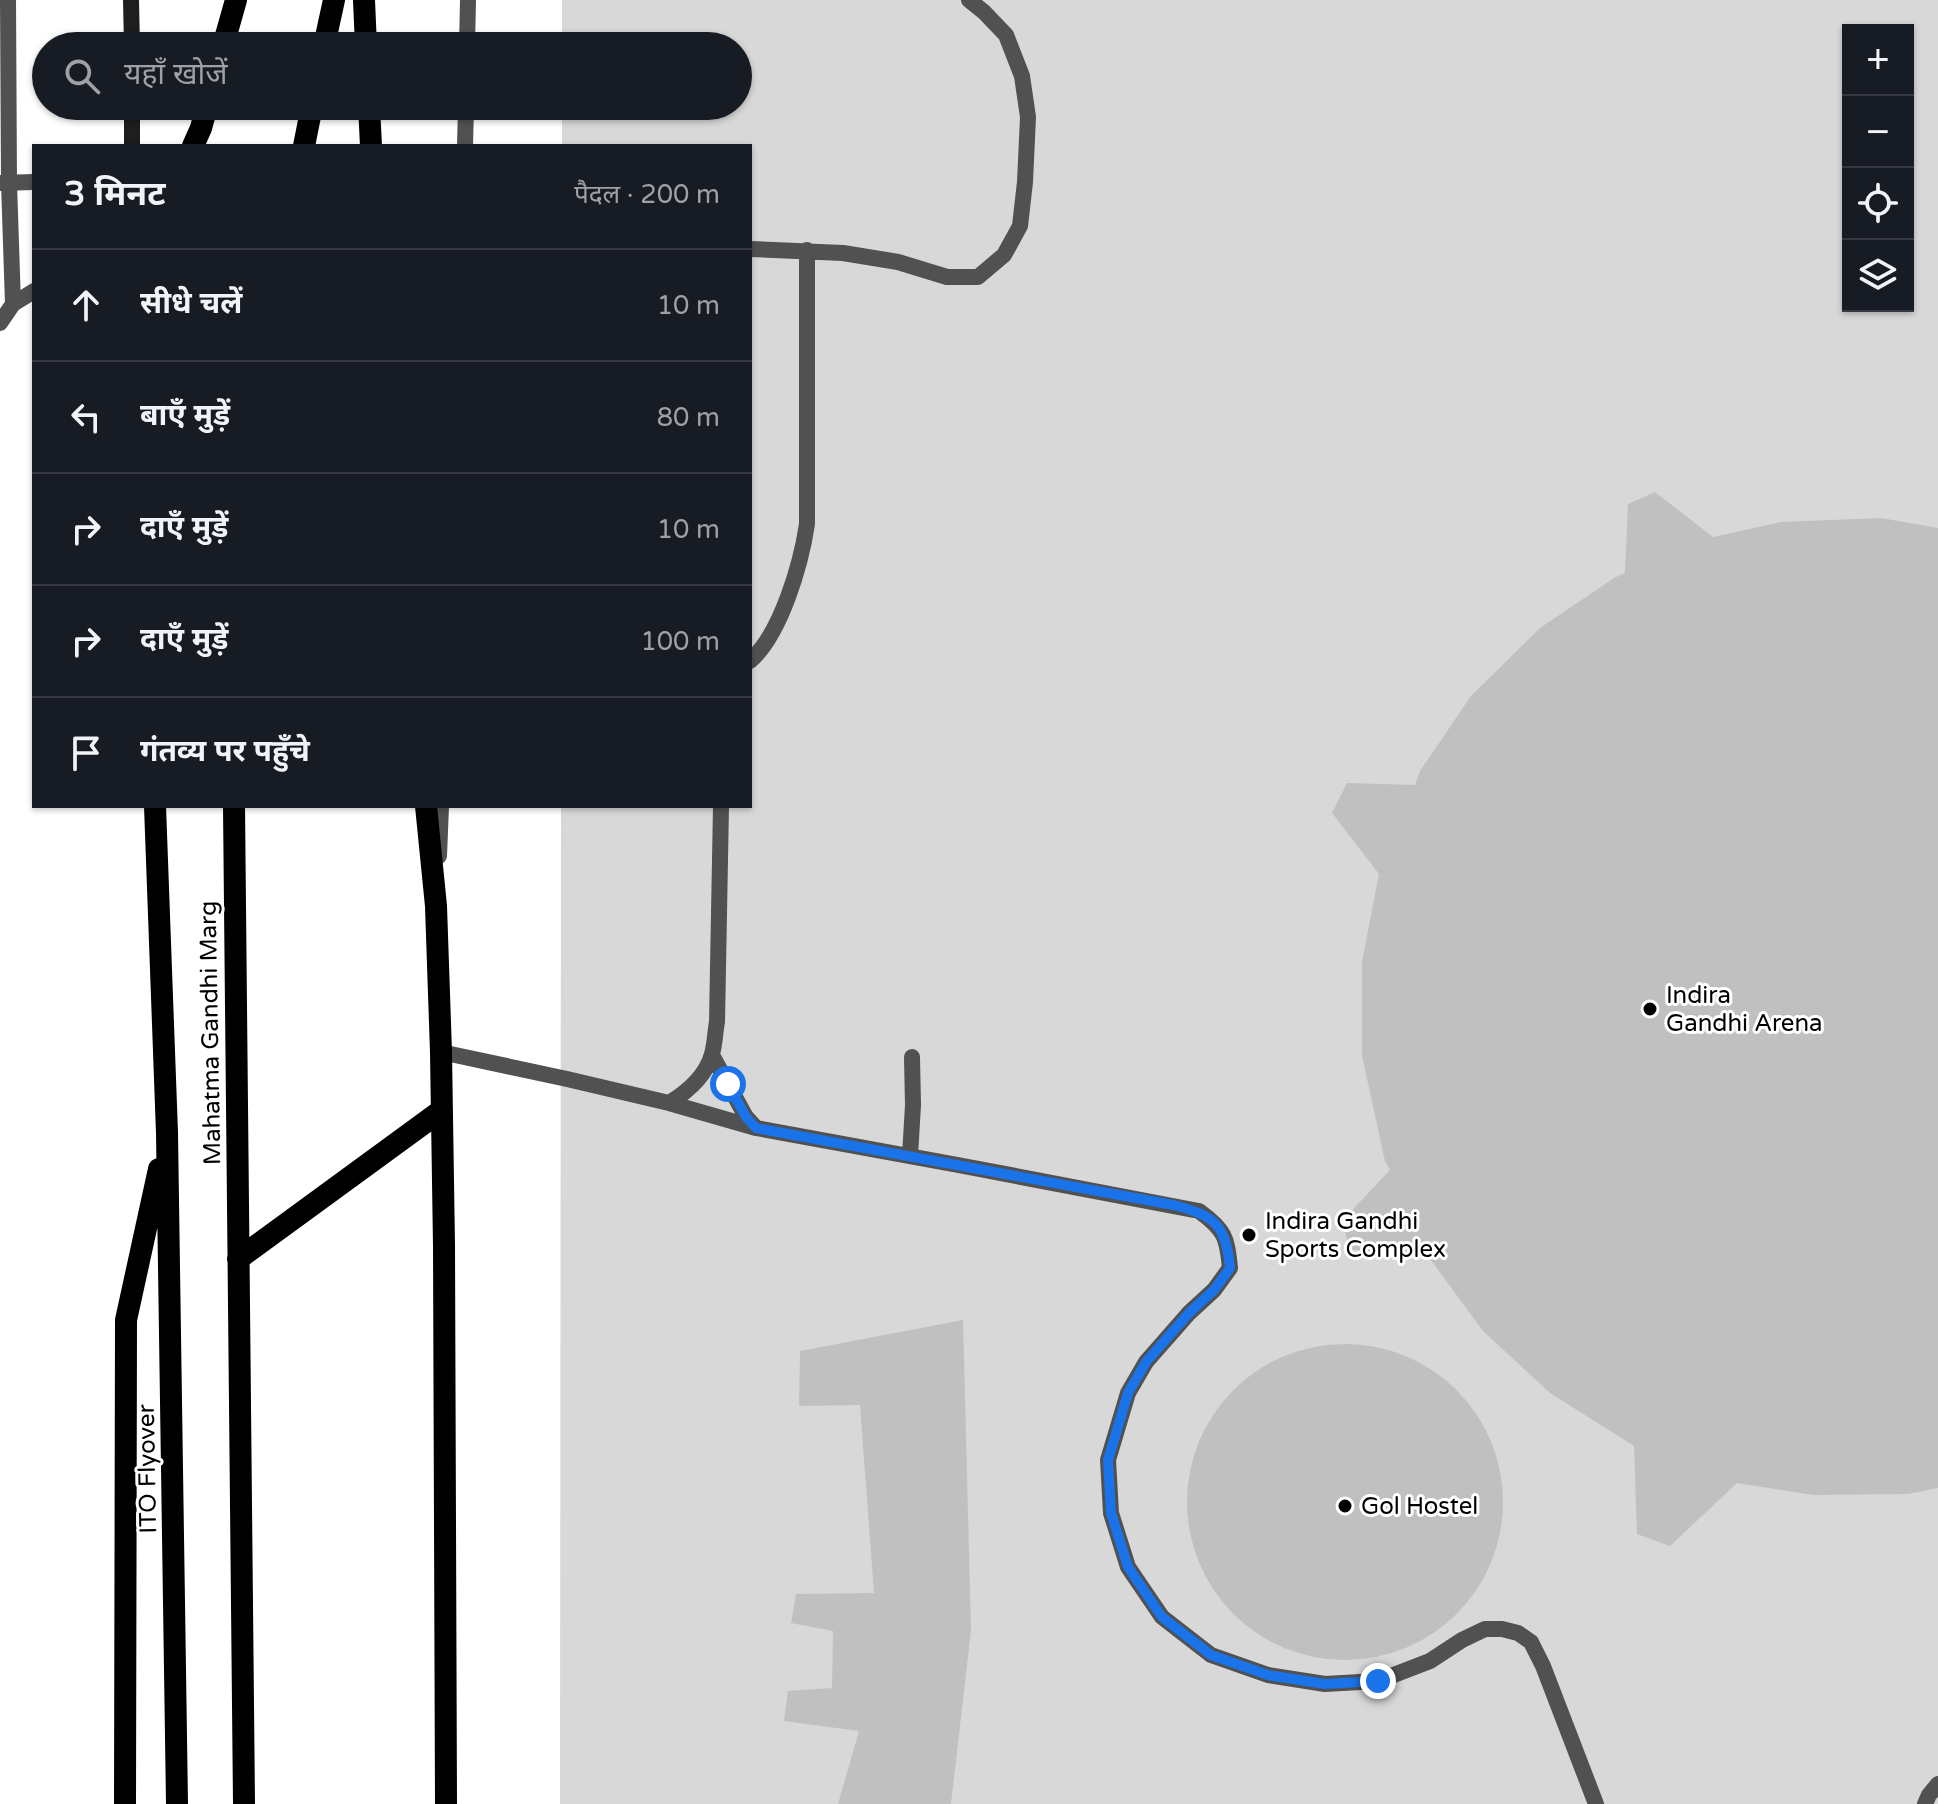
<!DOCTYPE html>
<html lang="hi">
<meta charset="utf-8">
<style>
:root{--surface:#171b24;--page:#242831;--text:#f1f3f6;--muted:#9ea1a6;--line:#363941}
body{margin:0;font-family:"Varela Round","Noto Sans Devanagari",sans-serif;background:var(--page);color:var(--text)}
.controls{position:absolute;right:24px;top:24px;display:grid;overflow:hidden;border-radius:0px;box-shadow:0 2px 6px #0004}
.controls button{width:72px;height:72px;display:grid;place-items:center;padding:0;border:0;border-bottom:2px solid var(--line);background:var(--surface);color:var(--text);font:40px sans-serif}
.stop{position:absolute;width:24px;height:24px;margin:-18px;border:6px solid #1a73e8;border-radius:50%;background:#fff}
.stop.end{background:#1a73e8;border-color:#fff;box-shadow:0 2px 8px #0008}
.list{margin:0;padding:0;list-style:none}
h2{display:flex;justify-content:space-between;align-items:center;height:104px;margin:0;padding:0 32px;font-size:34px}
h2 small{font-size:26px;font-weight:400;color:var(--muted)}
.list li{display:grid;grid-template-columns:52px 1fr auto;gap:24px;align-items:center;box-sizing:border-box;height:112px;padding:0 32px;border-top:2px solid var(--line)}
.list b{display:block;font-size:30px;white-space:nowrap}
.list em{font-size:26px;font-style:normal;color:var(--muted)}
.icon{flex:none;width:44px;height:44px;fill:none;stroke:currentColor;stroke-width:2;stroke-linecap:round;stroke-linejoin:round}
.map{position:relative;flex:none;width:1938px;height:1804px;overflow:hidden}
.search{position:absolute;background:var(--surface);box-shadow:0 2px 6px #0004;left:32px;top:32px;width:720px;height:88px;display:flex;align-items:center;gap:20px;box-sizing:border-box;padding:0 28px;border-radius:44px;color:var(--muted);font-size:30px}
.panel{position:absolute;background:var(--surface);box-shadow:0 2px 6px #0004;left:32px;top:144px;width:720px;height:664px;border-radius:0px}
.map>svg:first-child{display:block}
.green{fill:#d8d8d8;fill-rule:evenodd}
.building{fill:#c0c0c0}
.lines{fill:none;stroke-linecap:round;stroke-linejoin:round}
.service{stroke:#515151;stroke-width:16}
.tertiary{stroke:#515151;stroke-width:16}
.secondary{stroke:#1e1e1e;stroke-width:16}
.trunk{stroke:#000;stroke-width:22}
.route{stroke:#1a73e8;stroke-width:10}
.poi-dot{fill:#000;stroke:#fff;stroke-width:3}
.labels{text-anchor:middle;stroke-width:6;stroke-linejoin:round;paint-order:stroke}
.poi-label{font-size:24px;fill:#000;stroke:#fff;text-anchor:start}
.street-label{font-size:24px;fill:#000;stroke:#fff}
</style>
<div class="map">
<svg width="1938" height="1804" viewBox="0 0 1938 1804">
<rect width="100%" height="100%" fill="#fff"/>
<path class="green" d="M562,0h1376v1804h-1378l1,-998h189v-660h-188v-40h176v-60h-176zM1848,30h60v276h-60z"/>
<path class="building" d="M1655,492l58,45 68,-15 100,-4 57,10v960l-30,6 -95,1 -76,-12 -67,63 -33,-12 -3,-88 -84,-53 -67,-62 -53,-72 -81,-10 -6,-29 47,-50 -5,-9 -23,-105v-94l17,-88 -47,-61 15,-30 68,2 5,-14 51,-75 69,-68 74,-50 11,-5 3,-69z
M963,1320l8,310 -20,174h-113l21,-73 -75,-10 4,-30 44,-3 1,-57 -42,-8 5,-29 78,-1 -14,-188 -61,1 1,-55z
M1187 1502a158 158 0 1 1 316 0a158 158 0 1 1-316 0Z"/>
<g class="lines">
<path class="service" d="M8,0l1,183 4,121
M0,183l34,-1
M750,249l93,4 55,9 49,15h31l26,-22 16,-29 5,-44 3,-65 -6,-41 -16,-41 -22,-23 -15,-12
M0,323l13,-19 21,-13
M750,661c31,-27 51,-97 57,-137v-274
M441,1052l126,27 102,24 87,25 202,37 241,46c26,19 28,26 31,57l-16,22 -25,23 -43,49 -18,31 -20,67 3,53 17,54 34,50 49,38 57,20 57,9 53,-3 52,-20 32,-21 23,-11h17l16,4 13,9 12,24 53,138
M712,1055l34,62 10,11
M669,1103c18,-11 37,-27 43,-49 3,-10 3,-22 5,-32l4,-216
M910,1156l3,-51 -1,-48
M1925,1804l4,-9 9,-11"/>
<path class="tertiary" d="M467,46l1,-46
M465,146l1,-40
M439,856l2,-50"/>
<path class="secondary" d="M131,0l1,46
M132,106v40"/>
<path class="trunk" d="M364,0l2,46
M223,46l13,-46
M324,46l10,-46
M369,106l2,40
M193,146l8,-18 6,-22
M304,146l8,-40
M155,806l12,327 10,671
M234,806l10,998
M426,806l10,100 5,146 3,193 2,559
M238,1259l204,-149
M125,1804l1,-484 33,-151"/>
</g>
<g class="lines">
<path class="route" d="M728,1084l18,33 10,11 417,77c42,10 53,20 57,63l-16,22 -25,23 -43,49 -18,31 -20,67 3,53 17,54 34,50 49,38 57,20 57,9 53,-3"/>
</g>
<g class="poi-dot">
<circle cx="1650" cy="1009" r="8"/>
<circle cx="1249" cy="1235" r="8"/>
<circle cx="1345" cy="1506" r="8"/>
</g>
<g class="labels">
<g class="poi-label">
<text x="1666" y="1003">Indira<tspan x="1666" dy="28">Gandhi Arena</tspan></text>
<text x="1265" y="1229">Indira Gandhi<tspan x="1265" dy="28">Sports Complex</tspan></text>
<text x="1361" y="1514">Gol Hostel</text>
</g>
<g class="street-label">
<text transform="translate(210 1033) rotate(-91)" y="8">Mahatma Gandhi Marg</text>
<text transform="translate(147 1469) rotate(-91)" y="8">ITO Flyover</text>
</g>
</g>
</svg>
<div class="controls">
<button>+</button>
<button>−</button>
<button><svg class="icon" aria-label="locate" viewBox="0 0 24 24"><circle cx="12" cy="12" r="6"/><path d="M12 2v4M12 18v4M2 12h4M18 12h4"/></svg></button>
<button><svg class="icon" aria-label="layers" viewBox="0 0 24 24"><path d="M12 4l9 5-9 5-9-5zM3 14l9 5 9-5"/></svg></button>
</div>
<div class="stop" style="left:728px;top:1084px"></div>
<div class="stop end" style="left:1378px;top:1681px"></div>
<div class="search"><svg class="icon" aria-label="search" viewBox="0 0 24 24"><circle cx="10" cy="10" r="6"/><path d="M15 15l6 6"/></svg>यहाँ खोजें</div>
<section class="panel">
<h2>3 मिनट<small>पैदल · 200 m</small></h2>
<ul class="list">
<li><svg class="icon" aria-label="ahead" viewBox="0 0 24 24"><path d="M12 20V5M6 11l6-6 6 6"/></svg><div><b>सीधे चलें</b></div><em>10 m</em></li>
<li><svg class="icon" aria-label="left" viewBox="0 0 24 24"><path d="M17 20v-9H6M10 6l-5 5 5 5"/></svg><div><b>बाएँ मुड़ें</b></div><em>80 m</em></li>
<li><svg class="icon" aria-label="right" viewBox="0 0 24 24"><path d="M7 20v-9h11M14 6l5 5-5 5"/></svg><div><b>दाएँ मुड़ें</b></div><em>10 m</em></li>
<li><svg class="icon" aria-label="right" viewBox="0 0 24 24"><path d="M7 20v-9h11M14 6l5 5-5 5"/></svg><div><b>दाएँ मुड़ें</b></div><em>100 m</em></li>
<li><svg class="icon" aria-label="arrive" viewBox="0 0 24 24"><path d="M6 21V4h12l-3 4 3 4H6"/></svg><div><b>गंतव्य पर पहुँचे</b></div></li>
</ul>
</section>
</div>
